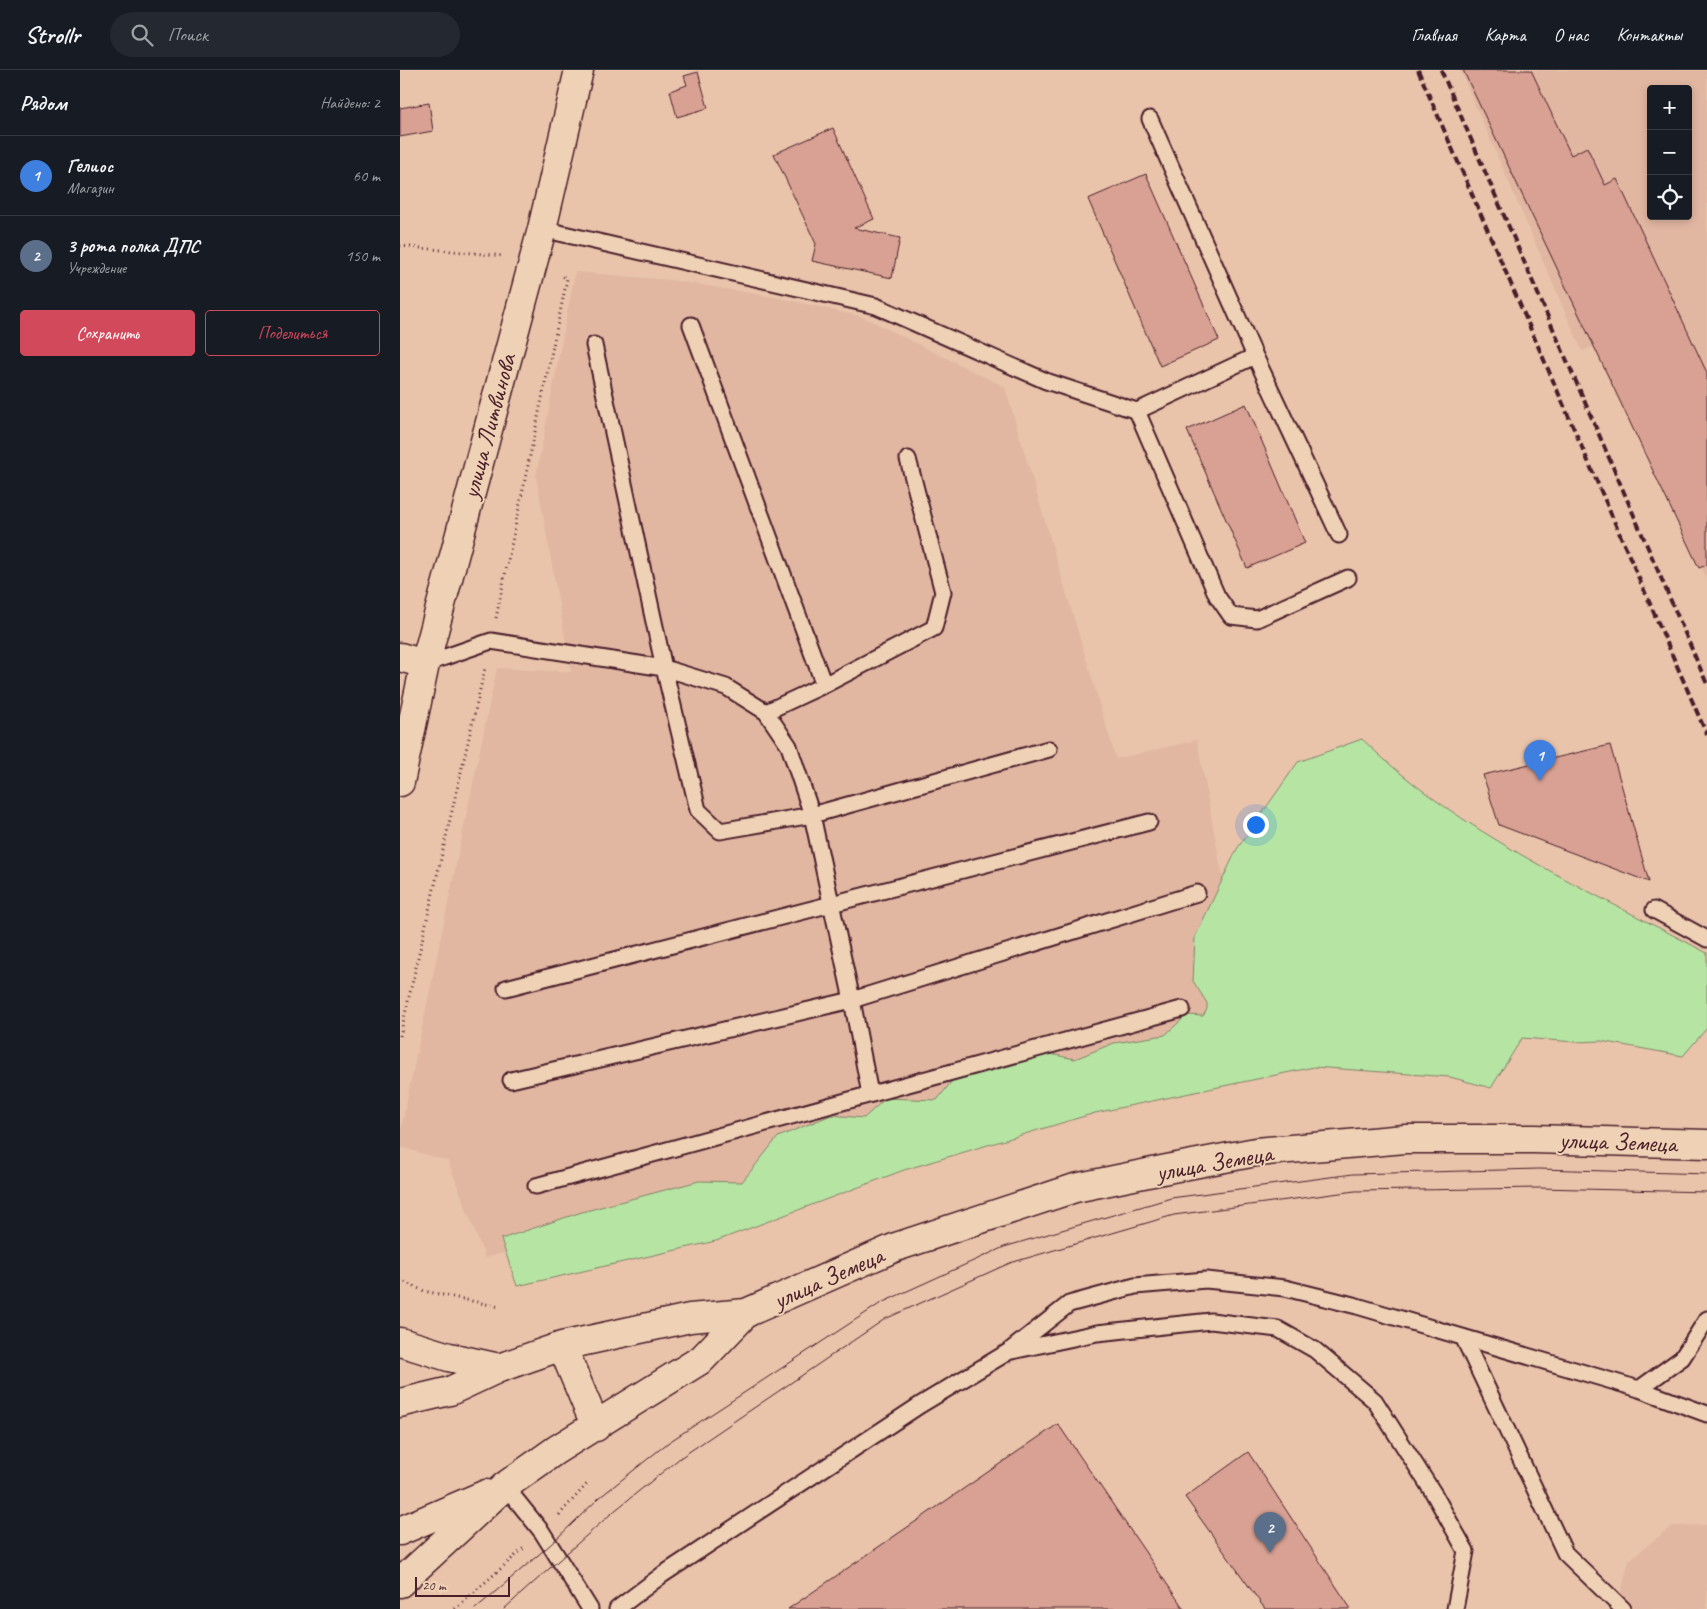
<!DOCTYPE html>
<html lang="ru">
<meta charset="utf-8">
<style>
:root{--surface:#171b24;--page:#242831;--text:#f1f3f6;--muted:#9ea1a6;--line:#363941;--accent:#d1495b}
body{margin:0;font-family:Caveat,sans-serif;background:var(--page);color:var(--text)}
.controls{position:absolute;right:15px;top:15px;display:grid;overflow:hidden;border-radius:5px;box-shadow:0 2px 8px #0003}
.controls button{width:45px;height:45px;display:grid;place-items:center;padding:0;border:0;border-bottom:1px solid var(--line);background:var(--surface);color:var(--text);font:25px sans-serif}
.scale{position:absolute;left:15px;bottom:12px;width:95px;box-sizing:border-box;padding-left:5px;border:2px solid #4a1f2b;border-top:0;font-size:14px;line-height:18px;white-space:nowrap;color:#4a1f2b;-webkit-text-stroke:4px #efd2b5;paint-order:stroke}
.you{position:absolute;left:855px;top:754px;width:18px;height:18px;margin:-12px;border:4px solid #fff;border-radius:50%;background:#1a73e8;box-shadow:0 0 0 8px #1a73e833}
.badge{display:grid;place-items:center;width:32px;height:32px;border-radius:50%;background:var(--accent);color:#fff;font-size:16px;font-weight:700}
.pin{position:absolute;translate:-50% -41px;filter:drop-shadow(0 1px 2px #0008)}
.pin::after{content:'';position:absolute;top:26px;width:18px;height:15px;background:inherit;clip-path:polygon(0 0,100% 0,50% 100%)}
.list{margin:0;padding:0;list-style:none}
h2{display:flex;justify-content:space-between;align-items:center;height:65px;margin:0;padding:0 20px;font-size:21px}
h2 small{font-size:16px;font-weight:400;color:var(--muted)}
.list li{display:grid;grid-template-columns:32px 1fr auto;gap:15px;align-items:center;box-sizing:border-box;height:80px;padding:0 20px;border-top:1px solid var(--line)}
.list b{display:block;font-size:19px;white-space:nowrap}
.list p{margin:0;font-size:16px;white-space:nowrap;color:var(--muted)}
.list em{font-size:16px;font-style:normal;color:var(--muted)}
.actions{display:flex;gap:10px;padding:15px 20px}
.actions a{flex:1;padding:11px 0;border:1px solid var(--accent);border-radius:5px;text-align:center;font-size:18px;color:var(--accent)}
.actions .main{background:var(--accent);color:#fff}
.icon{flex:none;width:28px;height:28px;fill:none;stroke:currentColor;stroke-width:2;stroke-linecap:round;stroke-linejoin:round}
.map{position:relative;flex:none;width:1307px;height:1539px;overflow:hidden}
header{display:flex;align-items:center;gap:30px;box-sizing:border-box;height:70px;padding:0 25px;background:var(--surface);border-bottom:1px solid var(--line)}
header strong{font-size:24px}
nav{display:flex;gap:28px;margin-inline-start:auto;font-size:18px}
.search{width:350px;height:45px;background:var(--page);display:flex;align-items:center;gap:12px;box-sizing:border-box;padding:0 18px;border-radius:28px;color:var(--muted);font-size:19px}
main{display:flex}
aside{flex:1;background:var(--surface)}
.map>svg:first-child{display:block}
.built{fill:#e1b7a2;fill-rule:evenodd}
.green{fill:#b6e5a3;stroke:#808267}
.building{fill:#d8a193;stroke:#4a1f2b}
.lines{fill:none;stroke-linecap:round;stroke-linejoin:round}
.service-casing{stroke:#4a1f2b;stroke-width:19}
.primary-casing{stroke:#4a1f2b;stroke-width:31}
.path{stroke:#4a1f2b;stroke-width:3;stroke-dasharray:1 4;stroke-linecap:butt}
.service{stroke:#efd2b5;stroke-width:15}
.primary{stroke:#efd2b5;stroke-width:28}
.tram{stroke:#4a1f2b;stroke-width:1}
.rail{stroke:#4a1f2b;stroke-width:4;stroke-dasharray:8 4;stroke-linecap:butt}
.labels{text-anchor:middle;stroke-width:4;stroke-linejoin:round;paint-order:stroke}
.street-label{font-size:25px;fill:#4a1f2b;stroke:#efd2b5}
</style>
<header>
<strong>Strollr</strong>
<div class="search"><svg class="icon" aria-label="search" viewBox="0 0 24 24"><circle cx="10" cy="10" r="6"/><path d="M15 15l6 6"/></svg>Поиск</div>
<nav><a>Главная</a><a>Карта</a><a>О нас</a><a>Контакты</a></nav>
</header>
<main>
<aside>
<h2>Рядом<small>Найдено: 2</small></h2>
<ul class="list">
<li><span class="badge" style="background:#3f7fe0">1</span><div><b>Гелиос</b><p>Магазин</p></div><em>60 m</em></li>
<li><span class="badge" style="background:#5c6f8a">2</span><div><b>3 рота полка ДПС</b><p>Учреждение</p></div><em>150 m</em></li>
</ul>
<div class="actions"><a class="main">Сохранить</a><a>Поделиться</a></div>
</aside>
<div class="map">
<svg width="1307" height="1539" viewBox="0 0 1307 1539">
<rect width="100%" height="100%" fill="#e9c4ab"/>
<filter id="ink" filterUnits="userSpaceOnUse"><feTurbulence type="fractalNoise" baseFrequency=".02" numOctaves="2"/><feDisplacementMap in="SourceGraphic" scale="10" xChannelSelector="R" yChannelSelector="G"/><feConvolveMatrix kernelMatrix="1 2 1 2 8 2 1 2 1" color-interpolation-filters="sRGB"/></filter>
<g filter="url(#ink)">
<path class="built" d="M1060,0h247v510l-106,-236 -19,7zM1251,19h37v127h-37z
M175,202l96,8 109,18 83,19 142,70 111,372 81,-19 58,310 -770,208 -37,-97 -48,-14v-14l97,-465 74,4 -35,-196z
M1307,1455v84h-90l12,-49 43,-34z"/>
<path class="green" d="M962,669c96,94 227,151 345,214v75l-24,28 -82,-15 -26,1 -53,-4 -31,50 -41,-11 -136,-10 -219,46 -191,57 -188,71 -199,45 -16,-47 81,-27 117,-31 43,1 36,-45 53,-22 33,3 22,-20 51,2 19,-24 94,-22 25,5 39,-16 51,-8 22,-20 16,1 4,-7v-6l-14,-22 2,-44 42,-88 61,-87z"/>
<path class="building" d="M1063,0h68l40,85 16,-8 18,38 12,-6 90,194v192l-8,3z
M298,2l10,36 -31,9 -7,-26 17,-6 -3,-9z
M29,33l4,28 -33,6v-29z
M433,58l41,91 -20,9 46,10 -8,40 -80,-17 4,-17 -42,-90z
M746,104l73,166 -59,26 -72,-167z
M846,334l59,139 -58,25 -60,-138z
M1210,675l39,137 -150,-57 -16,-50z
M658,1354l126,185h-396z
M848,1382l103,157h-86l-80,-112z"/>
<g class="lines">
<defs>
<path id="service" d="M142,159l334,77 170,75 91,30 118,-55 -105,-237
M291,255l133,360 -58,27
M194,275l70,323 34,142 22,21 92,-16 237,-66
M855,286l84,179
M737,341l80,185 14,20 26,3 91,-41
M25,594l66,-23 173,27 62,19 40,25 23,34 23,69 40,185 18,94
M424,615l110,-57 9,-36 -35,-133
M1254,840l53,29
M106,918l643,-166
M111,1010l341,-80 345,-107
M136,1116l646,-177
M1063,1267l102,216 58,56
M612,1281l85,-18 114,-12 67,8 37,21 60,51 59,93 32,57 -11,58
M1239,1319l43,-31 25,-39
M105,1416l37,46 48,77
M217,1539l45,-34 258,-170 88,-53 61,-48 66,-18 71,-6 79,8 72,18 282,83 68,25"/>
<path id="primary" d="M0,587l25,7
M0,712l25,-118 117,-435 37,-159
M0,1272l49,15 50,11
M162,1276l34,81
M0,1333l50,-12 49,-23 63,-22 128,-28 56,-5 150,-66 179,-59 97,-20 84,-16 149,-13h129l173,5
M0,1461l86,-37
M0,1513l105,-97 51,-36 146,-91 44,-46"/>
</defs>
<use href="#service" class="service-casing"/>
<use href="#primary" class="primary-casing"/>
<path class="path" d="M0,176l104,10
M96,548l71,-339 -6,-4
M0,966l85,-368
M0,1210l24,11 76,16
M159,1445l28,-31
M55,1539l69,-61"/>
<use href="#service" class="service"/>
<use href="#primary" class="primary"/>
<path class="tram" d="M75,1539l75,-64 49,-47 70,-56 212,-139 123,-56 167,-49 182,-24 186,-5 168,5
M104,1539l109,-97 67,-54 205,-139 125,-56 164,-48 181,-24 184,-3 168,4"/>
<path class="rail" d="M1018,0l289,665
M1041,0l266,614"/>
</g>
</g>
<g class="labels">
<g class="street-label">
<text transform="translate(88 356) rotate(-75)" y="9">улица Литвинова</text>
<text transform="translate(1218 1071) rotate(2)" y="9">улица Земеца</text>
<text transform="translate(814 1092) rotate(-10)" y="9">улица Земеца</text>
<text transform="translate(428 1207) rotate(-24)" y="9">улица Земеца</text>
</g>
</g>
</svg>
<div class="controls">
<button>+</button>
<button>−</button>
<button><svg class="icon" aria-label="locate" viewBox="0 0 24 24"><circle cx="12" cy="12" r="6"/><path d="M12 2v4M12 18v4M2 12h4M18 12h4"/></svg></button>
</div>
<div class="scale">20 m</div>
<div class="you"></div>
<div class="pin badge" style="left:1140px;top:711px;background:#3f7fe0">1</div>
<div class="pin badge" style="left:870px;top:1483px;background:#5c6f8a">2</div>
</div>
</main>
